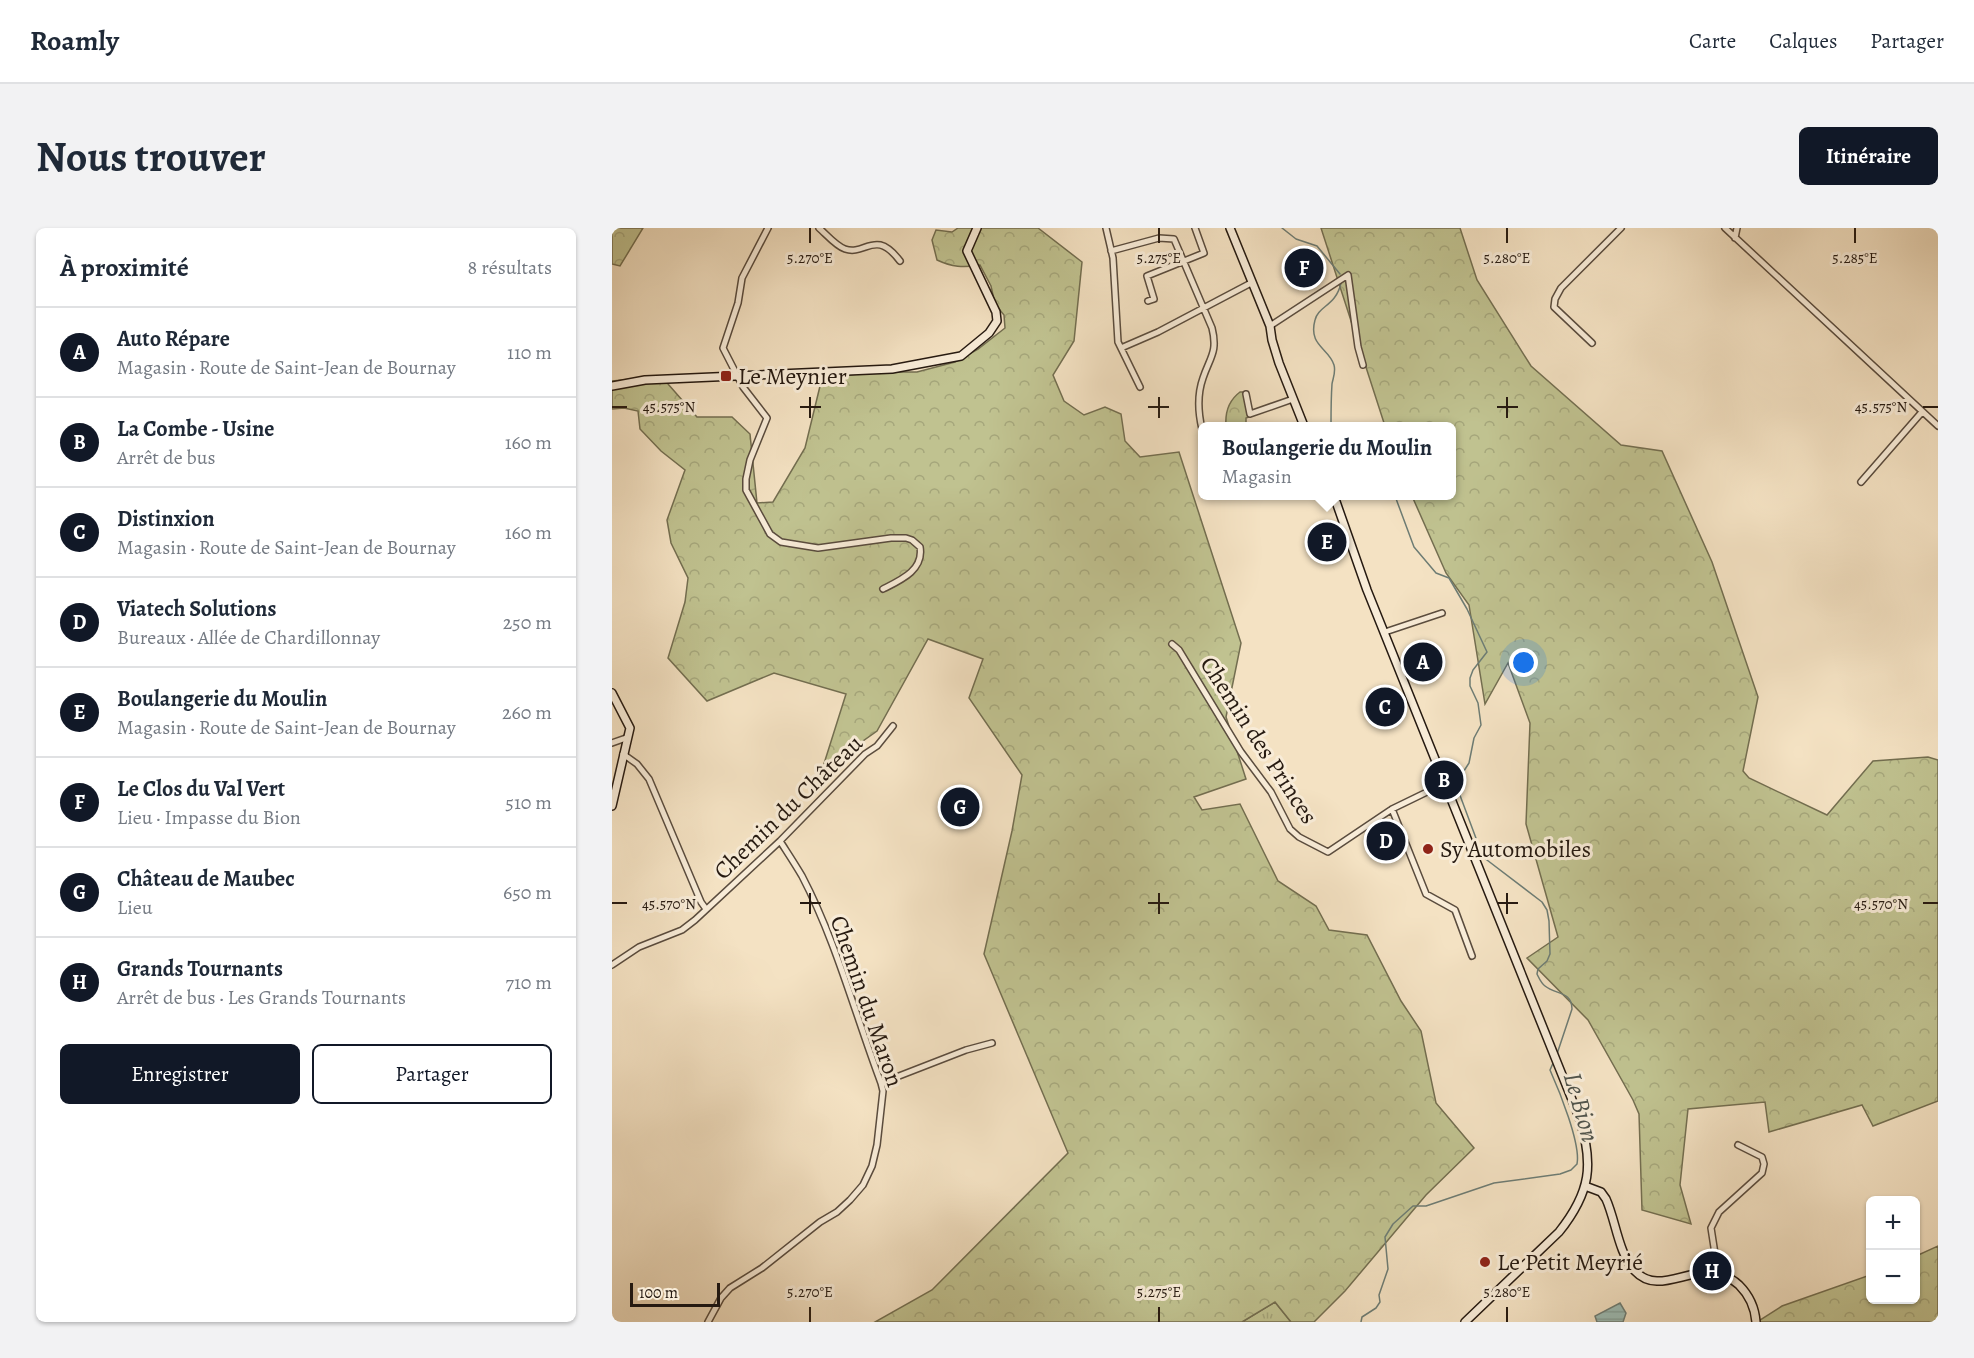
<!DOCTYPE html>
<html lang="fr">
<meta charset="utf-8">
<style>
:root{--surface:#fff;--page:#f2f2f3;--text:#1f2937;--muted:#747a83;--line:#e0e1e3;--accent:#111827}
body{margin:0;font-family:Alegreya,serif;background:var(--page);color:var(--text)}
.controls{position:absolute;right:18px;bottom:18px;display:grid;overflow:hidden;border-radius:9px;box-shadow:0 2px 4px #0004}
.controls button{width:54px;height:54px;display:grid;place-items:center;padding:0;border:0;border-bottom:2px solid var(--line);background:var(--surface);color:var(--text);font:30px sans-serif}
.scale{position:absolute;left:18px;bottom:15px;width:90px;box-sizing:border-box;padding-left:6px;border:3px solid #261a11;border-top:0;font-size:16px;line-height:21px;white-space:nowrap;color:#261a11;-webkit-text-stroke:4px #f8ecd8;paint-order:stroke}
.you{position:absolute;left:912px;top:435px;width:21px;height:21px;margin:-15px;border:4px solid #fff;border-radius:50%;background:#1a73e8;box-shadow:0 0 0 9px #1a73e833}
.badge{display:grid;place-items:center;width:39px;height:39px;border-radius:50%;background:var(--accent);color:#fff;font-size:20px;font-weight:700}
.pin{position:absolute;translate:-50% -50%;border:3px solid #fff;box-shadow:0 2px 6px #0006}
.popup{position:absolute;left:586px;top:194px;width:258px;height:78px;box-sizing:border-box;display:grid;place-content:center;border-radius:9px;background:var(--surface);filter:drop-shadow(0 2px 4px #0005);font-size:20px;white-space:nowrap;color:var(--muted)}
.popup b{font-size:22px;color:var(--text)}
.popup::after{content:'';position:absolute;left:50%;top:100%;margin-left:-12px;border:12px solid transparent;border-top-color:var(--surface)}
.list{margin:0;padding:0;list-style:none}
h2{display:flex;justify-content:space-between;align-items:center;height:78px;margin:0;padding:0 24px;font-size:26px}
h2 small{font-size:20px;font-weight:400;color:var(--muted)}
.list li{display:grid;grid-template-columns:39px 1fr auto;gap:18px;align-items:center;box-sizing:border-box;height:90px;padding:0 24px;border-top:2px solid var(--line)}
.list b{display:block;font-size:22px;white-space:nowrap}
.list p{margin:0;font-size:20px;white-space:nowrap;color:var(--muted)}
.list em{font-size:20px;font-style:normal;color:var(--muted)}
.actions{display:flex;gap:12px;padding:18px 24px}
.actions a{flex:1;padding:14px 0;border:2px solid var(--accent);border-radius:9px;text-align:center;font-size:21px;color:var(--accent)}
.actions .main{background:var(--accent);color:#fff}
.map{position:relative;flex:none;width:1326px;height:1094px;overflow:hidden;border-radius:9px}
header{display:flex;align-items:center;gap:36px;box-sizing:border-box;height:84px;padding:0 30px;background:var(--surface);border-bottom:2px solid var(--line)}
header strong{font-size:28px}
nav{display:flex;gap:33px;margin-inline-start:auto;font-size:21px}
.intro{display:flex;align-items:center;justify-content:space-between;box-sizing:border-box;height:144px;padding:0 36px}
h1{margin:0;font-size:42px}
.button{padding:15px 27px;border-radius:9px;background:var(--accent);color:#fff;font-size:21px;font-weight:700}
main{display:flex;gap:36px;padding:0 36px}
aside{flex:1;background:var(--surface);border-radius:9px;box-shadow:0 2px 4px #0004}
.map>svg:first-child{display:block}
.grass{fill:url(#grass-tufts);stroke:#736e50;stroke-width:1.5}
.forest{fill:url(#forest-crowns);stroke:#736e50;stroke-width:1.5}
.water{fill:url(#water-rules);stroke:#6d7c74;stroke-width:1.5}
.lines{fill:none;stroke-linecap:round;stroke-linejoin:round}
.stream{stroke:#6d7c74;stroke-width:1.5}
.street-casing{stroke:#5a4c3e;stroke-width:8}
.secondary-casing{stroke:#261a11;stroke-width:10}
.street{stroke:#f8ecd8;stroke-width:5}
.secondary{stroke:#f8ecd8;stroke-width:7}
.ticks{fill:none;stroke:#261a11;stroke-width:2}
.poi-dot{fill:#8f2418;stroke:#f8ecd8;stroke-width:2}
.labels{text-anchor:middle;stroke-width:6;stroke-linejoin:round;paint-order:stroke}
.poi-label{font-size:24px;fill:#261a11;stroke:#f8ecd8;text-anchor:start}
.street-label{font-size:24px;fill:#261a11;stroke:#f8ecd8}
.water-label{font-size:26px;font-style:italic;fill:#4f534b;stroke:#f8ecd8}
.ticks-label{font-size:15px;text-anchor:middle;fill:#261a11;stroke:#f8ecd8;stroke-width:6;stroke-linejoin:round;paint-order:stroke}
</style>
<header>
<strong>Roamly</strong>
<nav><a>Carte</a><a>Calques</a><a>Partager</a></nav>
</header>
<div class="intro"><h1>Nous trouver</h1><a class="button">Itinéraire</a></div>
<main>
<aside>
<h2>À proximité<small>8 résultats</small></h2>
<ul class="list">
<li><span class="badge">A</span><div><b>Auto Répare</b><p>Magasin · Route de Saint-Jean de Bournay</p></div><em>110 m</em></li>
<li><span class="badge">B</span><div><b>La Combe - Usine</b><p>Arrêt de bus</p></div><em>160 m</em></li>
<li><span class="badge">C</span><div><b>Distinxion</b><p>Magasin · Route de Saint-Jean de Bournay</p></div><em>160 m</em></li>
<li><span class="badge">D</span><div><b>Viatech Solutions</b><p>Bureaux · Allée de Chardillonnay</p></div><em>250 m</em></li>
<li><span class="badge">E</span><div><b>Boulangerie du Moulin</b><p>Magasin · Route de Saint-Jean de Bournay</p></div><em>260 m</em></li>
<li><span class="badge">F</span><div><b>Le Clos du Val Vert</b><p>Lieu · Impasse du Bion</p></div><em>510 m</em></li>
<li><span class="badge">G</span><div><b>Château de Maubec</b><p>Lieu</p></div><em>650 m</em></li>
<li><span class="badge">H</span><div><b>Grands Tournants</b><p>Arrêt de bus · Les Grands Tournants</p></div><em>710 m</em></li>
</ul>
<div class="actions"><a class="main">Enregistrer</a><a>Partager</a></div>
</aside>
<div class="map">
<svg width="1326" height="1094" viewBox="0 0 1326 1094">
<defs>
<pattern id="grass-tufts" width="24" height="20" patternUnits="userSpaceOnUse" patternTransform="scale(1.5)"><rect width="24" height="20" fill="#c0c290"/><path d="M3 7l-1-3M5 7V3M7 7l1-3M15 17l-1-3M17 17v-4M19 17l1-3" fill="none" stroke="#a5a67b"/></pattern>
<pattern id="forest-crowns" width="20" height="18" patternUnits="userSpaceOnUse" patternTransform="scale(1.5)"><rect width="20" height="18" fill="#c0c290"/><path d="M2 6a3 3 0 1 1 6 0M12 15a3 3 0 1 1 6 0" fill="none" stroke="#a5a67b"/></pattern>
<pattern id="water-rules" width="6" height="5" patternUnits="userSpaceOnUse" patternTransform="scale(1.5)"><rect width="6" height="5" fill="#9cbdb6"/><path d="M0 2.5h6" fill="none" stroke="#86a29b"/></pattern>
</defs>
<rect width="100%" height="100%" fill="#f4e2c3"/>
<filter id="stains"><feTurbulence type="fractalNoise" baseFrequency=".00333" numOctaves="4"/><feColorMatrix values="0 0 0 0 .2 0 0 0 0 .09 0 0 0 0 .02 0 0 0 .5 -.17"/></filter>
<radialGradient id="worn" r=".72"><stop offset=".6" stop-color="#630" stop-opacity="0"/><stop offset="1" stop-color="#630" stop-opacity=".3"/></radialGradient>
<path class="grass" d="M663,1074l16,20h-49z"/>
<path class="forest" d="M0,0h31l-23,38 -8,-2z
M346,0h80l44,34 -8,79 -21,34 11,26 20,14 21,-8 16,7 4,27 15,16 39,-5 62,191 -15,74 20,62 -52,18 8,13 38,-6 38,77 38,25 13,24 38,5 34,66 20,30 15,72 38,45 -48,47 -81,96 -31,31h-23l-16,-20 -33,20h-367l57,-32 136,-137 -84,-199 28,-123 10,-56 -53,-77 14,-39 -55,-20 -51,92 -55,39 24,-76 -72,-21 -67,28 -39,-43 17,-56 3,-24 -17,-35 -4,-23 18,-50 -24,-19 -21,-22 -2,-18 -14,-3 -12,1v-28l49,-5 36,41h35l18,17 7,69 16,-1 32,-54 16,-66 5,-5 54,-5h37l38,-10 23,-13 27,-21 -1,-13 -9,-11 -4,-18 -11,-21c-17,3 -28,2 -43,-5l-5,-20 4,-10 16,2z
M709,0h139l17,52 54,86 90,79 41,6 50,111 46,135 -15,74 6,7 78,37 46,-54 55,-4 10,3v341l-65,25 -11,-21 -93,27 -4,-30 -77,7 -8,76 11,39 -49,-14 -3,-96 -6,-14 -45,-80 -61,-62 31,-21 -32,-113 4,-101 -22,-60 -23,41 -16,-99 -23,-32 -34,-77h40v-70h-67z
M628,164h4l5,25 -3,1v8h-20c-1,-13 2,-25 14,-34z
M1326,1018v76h-181l25,-16 88,-31v25h46v-44z"/>
<path class="water" d="M1008,1075l6,10 -3,9h-26l-2,-6z"/>
<g class="lines">
<path class="stream" d="M670,0l14,11 21,7 23,28
M719,198c0,-14 0,-28 1,-42 1,-6 4,-12 2,-19 -5,-17 -26,-19 -19,-45 3,-14 21,-14 26,-37
M783,268l19,51 22,26 13,5 18,31 20,43 -14,18 -3,8v8l8,17 3,22 -7,13 -5,25 -9,14 -2,13 25,67 59,45 5,8 2,11 1,33 -3,7 -9,8 -1,5c2,4 4,9 8,12 11,9 27,5 27,23l-15,45
M749,1094l1,-5 14,-9 4,-6 -1,-7 9,-26 -3,-32 8,-13 20,-18h13l68,-23 66,-9 11,-4 6,-6c4,-20 -18,-74 -27,-94l4,-9"/>
<defs>
<path id="street" d="M156,0l-26,50 -4,25 -15,45 20,39 24,31 -17,42 -4,19v11l24,44 11,8 37,6 73,-10h15l6,2 8,7c4,23 -19,33 -37,42
M207,0c7,6 17,18 26,21 21,7 30,-21 55,12
M494,0l7,30 5,84 22,45
M1113,0l213,198
M1123,10l2,-10
M499,23l48,-13 15,1 38,89c6,24 -2,29 -9,50 -6,17 -5,34 -1,51
M536,73l6,-2 -7,-23 57,-23 -9,-25
M658,98l78,-51 10,72 5,18
M980,115l-38,-36 1,-8 6,-11 60,-60
M509,120l37,-16 93,-49
M634,166l4,20 43,-15
M1249,254l61,-70
M773,404l57,-19
M560,416l7,6 62,102 30,40 19,37 9,8 29,15 64,-43 37,-18 17,-6
M0,515l14,-5
M11,526l14,10 12,15 52,123 5,7
M780,581l34,85 29,16 17,46
M0,737l27,-18 43,-17 13,-10 85,-79 85,-87 12,-8 16,-20
M269,855l85,-33 26,-7
M1106,1045l-7,-45 8,-16 43,-39 2,-9 -2,-7 -24,-12
M96,1094l13,-24 9,-10 32,-20 58,-46 17,-10 13,-12 13,-15 9,-19 5,-21 6,-54 -2,-8c-26,-69 -45,-142 -79,-207 -7,-12 -15,-24 -22,-35"/>
<path id="secondary" d="M618,0l40,98 2,14 7,23 25,63
M0,158l33,-6 247,-11 69,-13 28,-23 8,-12 -1,-9 -29,-61 10,-23
M722,268l33,94 212,527c15,47 12,75 -20,115l-94,90
M0,465l18,35 -18,78
M973,958l16,6 5,7c10,22 12,54 29,72 28,30 67,-20 104,14 10,10 16,23 17,37"/>
</defs>
<use href="#street" class="street-casing"/>
<use href="#secondary" class="secondary-casing"/>
<use href="#street" class="street"/>
<use href="#secondary" class="secondary"/>
</g>
<path class="ticks" d="M198,0v15M547,0v15M895,0v15M1243,0v15M198,169v21M547,169v21M895,169v21M0,179h15M188,179h21M536,179h21M885,179h21M1311,179h15M198,665v21M547,665v21M895,665v21M0,675h15M188,675h21M536,675h21M885,675h21M1311,675h15M198,1079v15M547,1079v15M895,1079v15"/>
<g class="poi-dot">
<rect x="108" y="142" width="12" height="12" rx="3"/>
<circle cx="816" cy="621" r="6"/>
<circle cx="873" cy="1034" r="6"/>
</g>
<g class="labels">
<g class="poi-label">
<text x="126" y="156">Le Meynier</text>
<text x="828" y="629">Sy Automobiles</text>
<text x="885" y="1042">Le Petit Meyrié</text>
</g>
<g class="street-label">
<text transform="translate(647 512) rotate(57)" y="8">Chemin des Princes</text>
<text transform="translate(176 579) rotate(-44)" y="8">Chemin du Château</text>
<text transform="translate(255 773) rotate(71)" y="8">Chemin du Maron</text>
</g>
<g class="water-label">
<text transform="translate(970 879) rotate(74)" y="9">Le Bion</text>
</g>
</g>
<g class="ticks-label">
<text x="198" y="35">5.270°E</text>
<text x="547" y="35">5.275°E</text>
<text x="895" y="35">5.280°E</text>
<text x="1243" y="35">5.285°E</text>
<text x="57" y="184">45.575°N</text>
<text x="1269" y="184">45.575°N</text>
<text x="57" y="681">45.570°N</text>
<text x="1269" y="681">45.570°N</text>
<text x="198" y="1069">5.270°E</text>
<text x="547" y="1069">5.275°E</text>
<text x="895" y="1069">5.280°E</text>
</g>
<rect width="100%" height="100%" filter="url(#stains)"/>
<rect width="100%" height="100%" fill="url(#worn)"/>
</svg>
<div class="controls">
<button>+</button>
<button>−</button>
</div>
<div class="scale">100 m</div>
<div class="you"></div>
<div class="pin badge" style="left:811px;top:434px">A</div>
<div class="pin badge" style="left:832px;top:552px">B</div>
<div class="pin badge" style="left:773px;top:479px">C</div>
<div class="pin badge" style="left:774px;top:613px">D</div>
<div class="pin badge" style="left:715px;top:314px">E</div>
<div class="popup"><b>Boulangerie du Moulin</b>Magasin</div>
<div class="pin badge" style="left:692px;top:40px">F</div>
<div class="pin badge" style="left:348px;top:579px">G</div>
<div class="pin badge" style="left:1100px;top:1043px">H</div>
</div>
</main>
